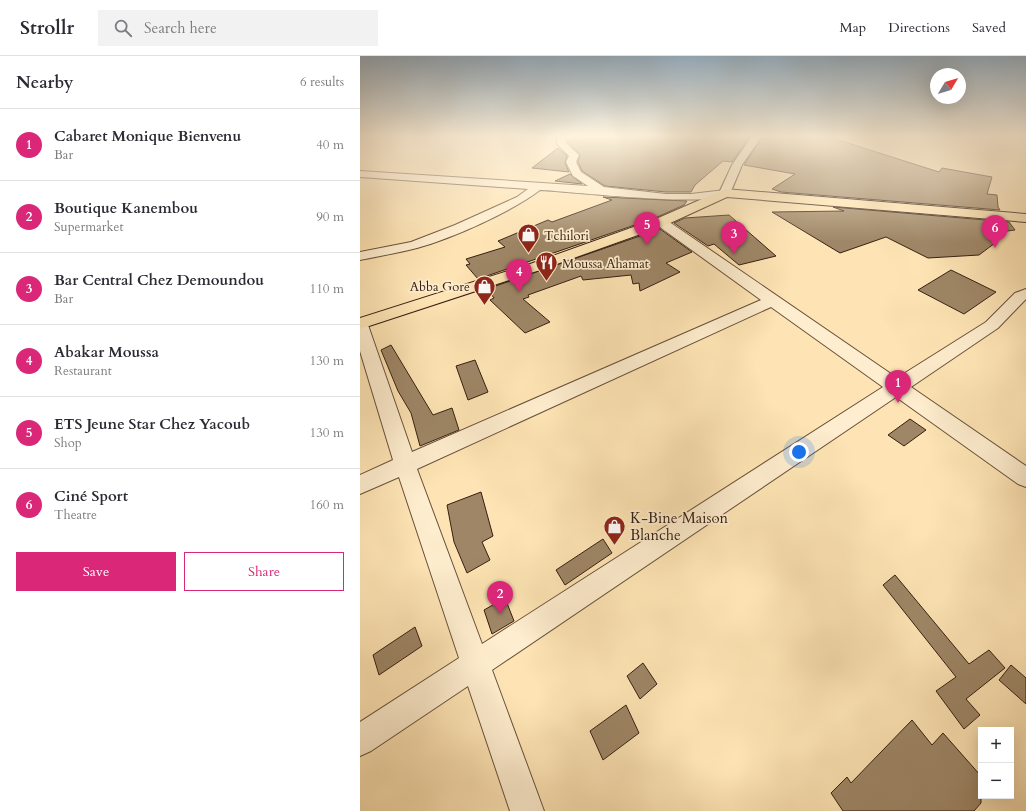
<!DOCTYPE html>
<meta charset="utf-8">
<style>
:root{--surface:#fff;--page:#f2f2f3;--text:#2b2b33;--muted:#7c7c81;--line:#e1e1e2;--accent:#db2777}
body{margin:0;font-family:Cardo,serif;background:var(--page);color:var(--text)}
.controls{position:absolute;right:12px;bottom:12px;display:grid;overflow:hidden;border-radius:0px;box-shadow:0 4px 16px #0002}
.controls button{width:36px;height:36px;display:grid;place-items:center;padding:0;border:0;border-bottom:1px solid var(--line);background:var(--surface);color:var(--text);font:20px sans-serif}
.compass{position:absolute;left:570px;top:12px;width:36px;height:36px;border-radius:50%;background:var(--surface);box-shadow:0 4px 16px #0002;rotate:52deg}
.you{position:absolute;left:439px;top:396px;width:14px;height:14px;margin:-10px;border:3px solid #fff;border-radius:50%;background:#1a73e8;box-shadow:0 0 0 6px #1a73e833}
.badge{display:grid;place-items:center;width:26px;height:26px;border-radius:50%;background:var(--accent);color:#fff;font-size:13px;font-weight:700}
.pin{position:absolute;translate:-50% -33px;filter:drop-shadow(0 1px 2px #0008)}
.pin::after{content:'';position:absolute;top:21px;width:14px;height:12px;background:inherit;clip-path:polygon(0 0,100% 0,50% 100%)}
.list{margin:0;padding:0;list-style:none}
h2{display:flex;justify-content:space-between;align-items:center;height:52px;margin:0;padding:0 16px;font-size:17px}
h2 small{font-size:13px;font-weight:400;color:var(--muted)}
.list li{display:grid;grid-template-columns:26px 1fr auto;gap:12px;align-items:center;box-sizing:border-box;height:72px;padding:0 16px;border-top:1px solid var(--line)}
.list b{display:block;font-size:15px;white-space:nowrap}
.list p{margin:0;font-size:13px;white-space:nowrap;color:var(--muted)}
.list em{font-size:13px;font-style:normal;color:var(--muted)}
.actions{display:flex;gap:8px;padding:12px 16px}
.actions a{flex:1;padding:9px 0;border:1px solid var(--accent);border-radius:0px;text-align:center;font-size:14px;color:var(--accent)}
.actions .main{background:var(--accent);color:#fff}
.icon{flex:none;width:22px;height:22px;fill:none;stroke:currentColor;stroke-width:2;stroke-linecap:round;stroke-linejoin:round}
.map{position:relative;flex:none;width:666px;height:755px;overflow:hidden}
header{display:flex;align-items:center;gap:24px;box-sizing:border-box;height:56px;padding:0 20px;background:var(--surface);border-bottom:1px solid var(--line)}
header strong{font-size:19px}
nav{display:flex;gap:22px;margin-inline-start:auto;font-size:14px}
.search{width:280px;height:36px;background:var(--page);display:flex;align-items:center;gap:10px;box-sizing:border-box;padding:0 14px;border-radius:0px;color:var(--muted);font-size:15px}
main{display:flex}
aside{flex:1;background:var(--surface)}
.map>svg:first-child{display:block}
.building{fill:#9e8666;stroke:#362012}
.lines{fill:none;stroke-linecap:round;stroke-linejoin:round}
.minor-casing{stroke:#68513a;stroke-width:2}
.secondary-casing{stroke:#362012;stroke-width:2}
.primary-casing{stroke:#362012;stroke-width:2}
.minor{fill:#feedce;fill-rule:evenodd}
.secondary{fill:#feedce;fill-rule:evenodd}
.primary{fill:#fee4b4;fill-rule:evenodd}
.labels{text-anchor:middle;stroke-width:3.5;stroke-linejoin:round;paint-order:stroke}
.far-poi-label{font-size:13px;fill:#362012;stroke:#feedce;text-anchor:start}
.poi-label{font-size:15px;fill:#362012;stroke:#feedce;text-anchor:start}
</style>
<header>
<strong>Strollr</strong>
<div class="search"><svg class="icon" aria-label="search" viewBox="0 0 24 24"><circle cx="10" cy="10" r="6"/><path d="M15 15l6 6"/></svg>Search here</div>
<nav><a>Map</a><a>Directions</a><a>Saved</a></nav>
</header>
<main>
<aside>
<h2>Nearby<small>6 results</small></h2>
<ul class="list">
<li><span class="badge">1</span><div><b>Cabaret Monique Bienvenu</b><p>Bar</p></div><em>40 m</em></li>
<li><span class="badge">2</span><div><b>Boutique Kanembou</b><p>Supermarket</p></div><em>90 m</em></li>
<li><span class="badge">3</span><div><b>Bar Central Chez Demoundou</b><p>Bar</p></div><em>110 m</em></li>
<li><span class="badge">4</span><div><b>Abakar Moussa</b><p>Restaurant</p></div><em>130 m</em></li>
<li><span class="badge">5</span><div><b>ETS Jeune Star Chez Yacoub</b><p>Shop</p></div><em>130 m</em></li>
<li><span class="badge">6</span><div><b>Ciné Sport</b><p>Theatre</p></div><em>160 m</em></li>
</ul>
<div class="actions"><a class="main">Save</a><a>Share</a></div>
</aside>
<div class="map">
<svg width="666" height="755" viewBox="0 0 666 755">
<rect width="100%" height="100%" fill="#fee4b4"/>
<filter id="stains"><feTurbulence type="fractalNoise" baseFrequency=".005" numOctaves="4"/><feColorMatrix values="0 0 0 0 .2 0 0 0 0 .09 0 0 0 0 .02 0 0 0 .5 -.17"/></filter>
<radialGradient id="worn" r=".72"><stop offset=".6" stop-color="#630" stop-opacity="0"/><stop offset="1" stop-color="#630" stop-opacity=".3"/></radialGradient>
<path class="building" d="M213,80l7,1 170,-1 -18,26 -9,-1 -28,24 -4,7h-25l-61,-6 -23,-15 -4,-9 2,-7 -13,-14z
M403,80h63l113,36 3,-4 50,9 -5,17 10,1 1,12 2,3 -219,-18 -9,-3 23,-15 -51,-9z
M198,92l9,8 -2,7 4,9 -37,-4z
M210,118l12,10 -27,-3z
M243,141l84,4 -3,4 -29,13 -177,61 -12,-14 4,-1 -4,-5 39,-12 -7,-6 50,-21 4,2 60,-22z
M473,151l176,15 6,8 -31,4 11,9 -16,12 -51,3 -42,-21 -46,16 -68,-41 72,-1z
M369,159l47,41 -37,9 -25,-21 -6,2 -34,-23 11,-5z
M300,173l32,23 -26,11 14,9 -40,19 -1,-8 -6,1 -2,-9 -48,5 -2,-4 -53,19 1,2 -6,2 27,23 -25,11 -35,-33 4,-2 -7,-9z
M591,214l45,22 -32,22 -46,-24z
M31,289l42,70 19,-7 7,22 -39,16 -9,-33 -13,-22 -17,-41z
M115,304l13,32 -20,8 -12,-34z
M550,363l16,11 -22,16 -16,-11z
M121,436l12,44 -11,6 8,18 -23,13 -13,-31 -7,-37z
M243,483l9,14 -47,32 -9,-15z
M535,519l74,89 20,-14 16,18 -39,31 14,16 -16,14 -28,-38 20,-14 -73,-92z
M145,542l9,23 -22,13 -8,-24z
M55,571l7,19 -43,29 -6,-20z
M283,607l14,21 -17,15 -13,-23z
M651,609l15,13v26l-27,-24z
M266,649l13,28 -36,27 -13,-29z
M552,664l20,25 11,-12 38,43v27l-7,8h-131l-12,-18 16,-16 4,6z"/>
<g class="lines">
<defs>
<path id="minor" d="M196,80h8l2,7 13,12 -3,7 5,10 23,15 62,7h25l34,-4 6,3c-13,16 -164,-2 -191,-3 -29,22 -87,48 -123,58 -19,5 -38,8 -57,12v-8l51,-10 44,-17 62,-28 11,-8 -168,-12v-6l228,15 -15,-10 -7,-14 3,-6 -12,-12z
M301,162l4,1 232,159 89,-56 29,-29 11,-4v10l-28,29 -87,59 115,79v21l-8,-3 -122,-87 -404,273 52,141h-34l-42,-125 -97,65 -11,5v-34l99,-64 -60,-181 -39,17v-19l33,-15 -33,-109v-31l6,2 2,3 44,127 349,-152 -104,-75 -2,-3zM411,251l112,80 -401,257 -65,-175z"/>
<path id="secondary" d="M392,80h10l-20,29 -13,31h-8l-2,-3 13,-28z"/>
<path id="primary" d="M365,133l301,25v8l-299,-25 -61,28 -126,45 -180,59v-11l170,-54 126,-45z"/>
</defs>
<use href="#minor" class="minor-casing"/>
<use href="#secondary" class="secondary-casing"/>
<use href="#primary" class="primary-casing"/>
<use href="#minor" class="minor"/>
<use href="#secondary" class="secondary"/>
<use href="#primary" class="primary"/>
</g>
<linearGradient id="sky" x2="0" y2="1"><stop stop-color="#95acbd"/><stop offset="0.43" stop-color="#fff3dd"/><stop offset="1" stop-color="#fff3dd" stop-opacity="0"/></linearGradient>
<rect width="666" height="186" fill="url(#sky)"/>
<defs>
<symbol id="shop-pin" viewBox="-11 -11 22 30"><path d="M0 17L-7.5 6A9.5 9.5 0 1 1 7.5 6Z" fill="#8f2418" stroke="#feedce"/><path d="M-5-2.5h2.3a2.7 3.5 0 0 1 5.4 0H5L5.5 6h-11ZM-1.5-2.5h3a1.5 2.3 0 0 0-3 0Z" fill="#fff"/></symbol>
<symbol id="restaurant-pin" viewBox="-11 -11 22 30"><path d="M0 17L-7.5 6A9.5 9.5 0 1 1 7.5 6Z" fill="#8f2418" stroke="#feedce"/><path d="M-5-6h1v4h1v-4h1v4h1v-4h1v5L-1.5 .5V6h-2V.5L-5-1ZM5-6V6H3V1.5H1.5Q1.5-4 5-6Z" fill="#fff"/></symbol>
</defs>
<g fill-rule="evenodd">
<use href="#shop-pin" x="156" y="166" width="25" height="34"/>
<use href="#restaurant-pin" x="174" y="194" width="25" height="34"/>
<use href="#shop-pin" x="112" y="218" width="25" height="34"/>
<use href="#shop-pin" x="242" y="458" width="25" height="34"/>
</g>
<g class="labels">
<g class="far-poi-label">
<text x="184" y="184">Tchilori</text>
<text x="202" y="212">Moussa Ahamat</text>
<text x="110" y="235" text-anchor="end">Abba Gore</text>
</g>
<g class="poi-label">
<text x="270" y="467">K-Bine Maison<tspan x="270" dy="17">Blanche</tspan></text>
</g>
</g>
<rect width="100%" height="100%" filter="url(#stains)"/>
<rect width="100%" height="100%" fill="url(#worn)"/>
</svg>
<div class="controls">
<button>+</button>
<button>−</button>
</div>
<svg class="compass" viewBox="-18 -18 36 36"><path d="M0-13l5 13h-10z" fill="#e53935"/><path d="M0 13l5-13h-10z" fill="#7c7c81"/></svg>
<div class="you"></div>
<div class="pin badge" style="left:538px;top:347px">1</div>
<div class="pin badge" style="left:140px;top:558px">2</div>
<div class="pin badge" style="left:374px;top:198px">3</div>
<div class="pin badge" style="left:159px;top:236px">4</div>
<div class="pin badge" style="left:287px;top:189px">5</div>
<div class="pin badge" style="left:635px;top:192px">6</div>
</div>
</main>
